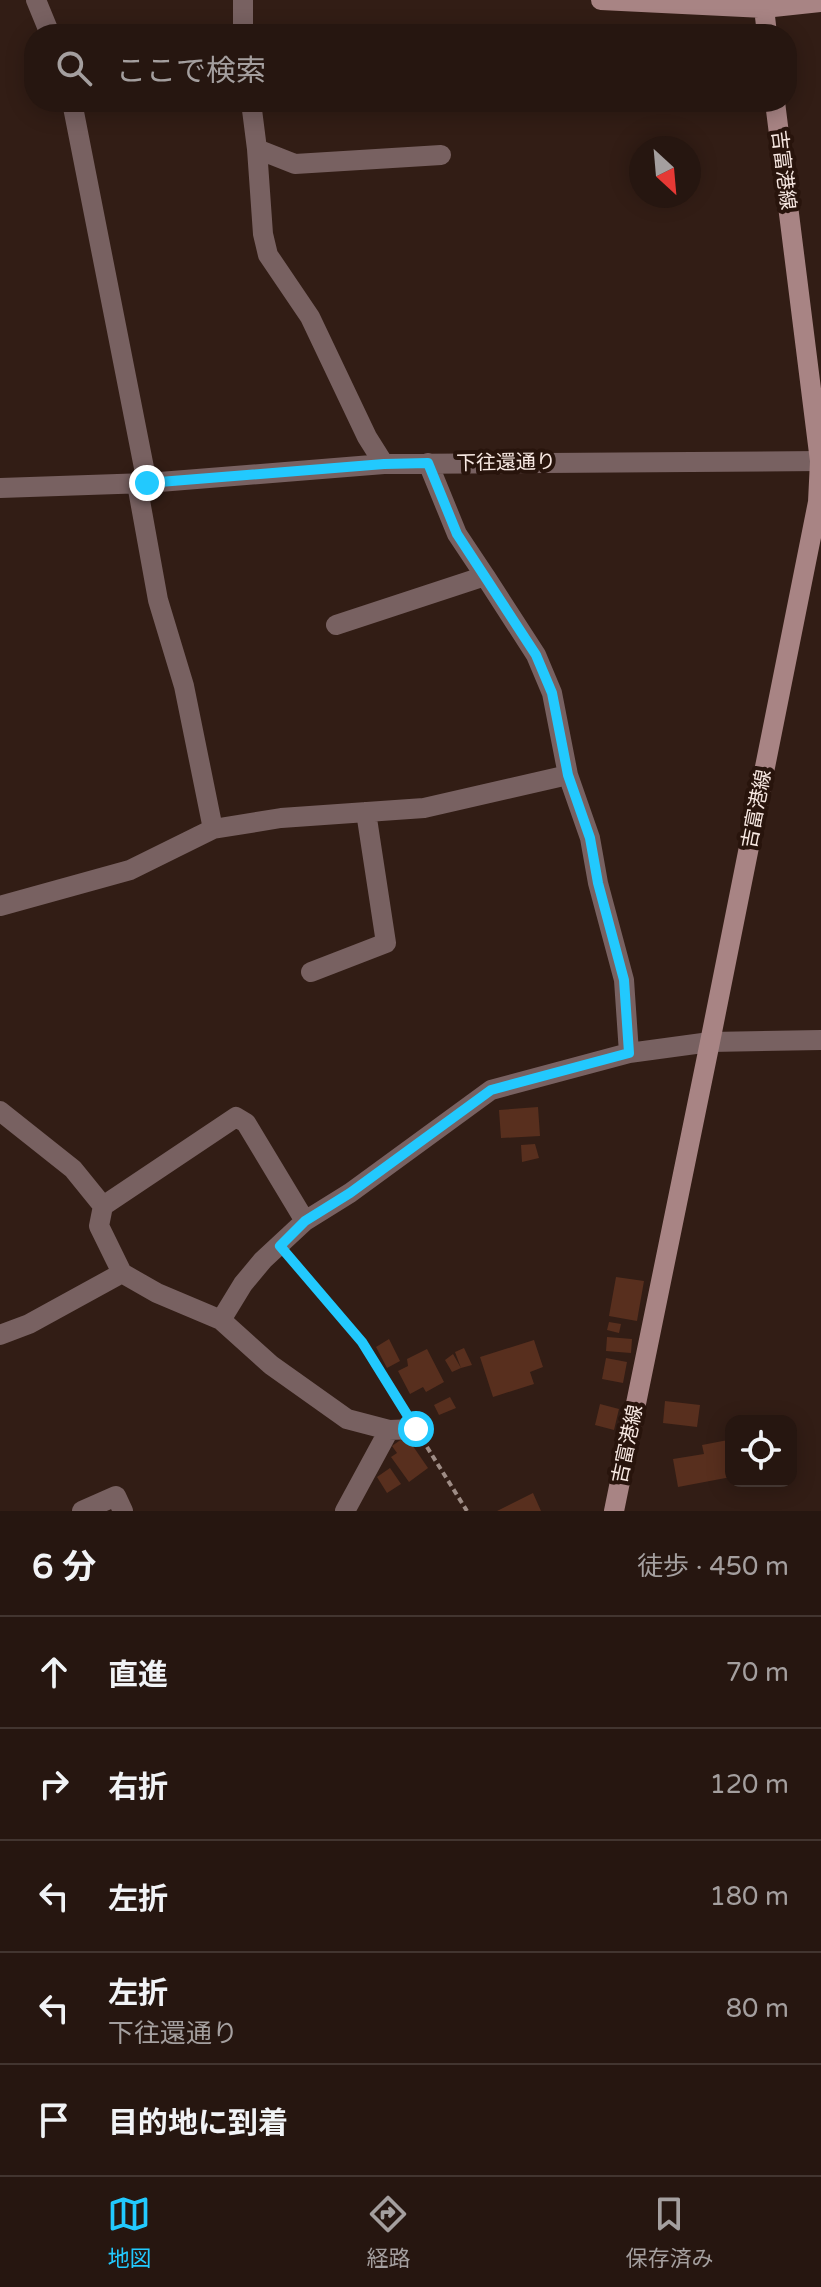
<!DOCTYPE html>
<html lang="ja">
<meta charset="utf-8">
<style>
:root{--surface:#261610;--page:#2e1f19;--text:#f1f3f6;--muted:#a49f9f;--line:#423530;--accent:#22c9fe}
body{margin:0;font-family:"Varela Round","Noto Sans JP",sans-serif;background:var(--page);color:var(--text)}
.controls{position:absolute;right:24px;bottom:24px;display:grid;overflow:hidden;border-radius:16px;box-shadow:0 4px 20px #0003}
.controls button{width:72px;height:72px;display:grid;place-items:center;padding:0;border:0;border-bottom:2px solid var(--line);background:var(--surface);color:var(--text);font:40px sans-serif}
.compass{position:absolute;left:629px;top:136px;width:72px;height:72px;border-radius:50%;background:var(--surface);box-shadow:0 4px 20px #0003;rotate:154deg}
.stop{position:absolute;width:24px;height:24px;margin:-18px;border:6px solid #22c9fe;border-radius:50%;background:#fff}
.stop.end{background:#22c9fe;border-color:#fff;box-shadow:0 2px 8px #0008}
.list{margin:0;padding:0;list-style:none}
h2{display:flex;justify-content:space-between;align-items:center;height:104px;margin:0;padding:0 32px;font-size:34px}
h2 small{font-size:26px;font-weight:400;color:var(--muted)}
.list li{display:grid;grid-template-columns:52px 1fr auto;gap:24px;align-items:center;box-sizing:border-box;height:112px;padding:0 32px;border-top:2px solid var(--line)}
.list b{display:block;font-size:30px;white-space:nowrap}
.list p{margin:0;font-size:26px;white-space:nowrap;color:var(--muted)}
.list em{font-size:26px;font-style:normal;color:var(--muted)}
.icon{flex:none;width:44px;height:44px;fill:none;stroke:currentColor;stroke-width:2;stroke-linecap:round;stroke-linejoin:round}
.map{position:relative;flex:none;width:821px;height:1511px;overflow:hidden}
.search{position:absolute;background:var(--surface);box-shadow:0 4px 20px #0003;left:24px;right:24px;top:24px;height:88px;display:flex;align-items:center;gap:20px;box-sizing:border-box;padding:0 28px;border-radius:32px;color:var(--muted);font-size:30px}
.sheet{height:664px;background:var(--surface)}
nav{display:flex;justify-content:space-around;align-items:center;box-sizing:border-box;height:112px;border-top:2px solid var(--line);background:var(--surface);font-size:22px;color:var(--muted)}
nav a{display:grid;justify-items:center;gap:4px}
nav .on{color:var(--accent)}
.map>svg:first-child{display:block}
.building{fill:#582f1e}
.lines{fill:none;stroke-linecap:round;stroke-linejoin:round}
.path{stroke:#9e8c85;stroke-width:4;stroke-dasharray:6 4;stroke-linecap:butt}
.street{stroke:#786161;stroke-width:20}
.secondary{stroke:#a88484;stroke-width:20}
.route{stroke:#22c9fe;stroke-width:10}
.labels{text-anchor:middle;stroke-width:8;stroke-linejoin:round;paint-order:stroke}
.street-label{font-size:20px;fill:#f7e8e2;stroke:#28140c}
</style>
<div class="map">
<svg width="821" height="1511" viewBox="0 0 821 1511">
<rect width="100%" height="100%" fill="#321d15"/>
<path class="building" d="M538,1107l2,29 -39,2 -2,-28z
M535,1144l4,14 -17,4 -1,-17z
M616,1277l28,4 -7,40 -28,-5z
M609,1322l12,2 -2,9 -12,-3z
M607,1337l25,2 -1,14 -25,-2z
M389,1339l11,22 -13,7 -11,-21z
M534,1340l9,27 -13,5 4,12 -41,13 -13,-40z
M464,1348l8,17 -11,3 -6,-16z
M427,1349l17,33 -18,10 -3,-5 -13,7 -12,-23 10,-5 -1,-7z
M453,1354l8,14 -9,4 -7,-12z
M606,1358l21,4 -4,21 -21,-4z
M450,1397l6,11 -17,7 -5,-10z
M665,1401l35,4 -3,22 -34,-4z
M600,1404l19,5 -5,21 -19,-5z
M406,1436l22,32 -19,14 -18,-25 6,-4 -5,-7z
M728,1440l3,18v19l-53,10 -5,-28 31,-5 -2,-9z
M390,1468l11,16 -14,9 -10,-16z
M533,1493l8,18h-44z"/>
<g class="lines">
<path class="path" d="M291,1260l71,82 42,67
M427,1447l40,64"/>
<path class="street" d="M36,0l14,34
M243,0v34
M72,102l75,381
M251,102l6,47 38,15 146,-9
M257,149l6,85 5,21 42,62 57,120 17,27
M137,484l21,116 26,86 29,143
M0,488l147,-5 237,-19 437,-3
M485,576l51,79 16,38 16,82 22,63 8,45 26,97 5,73
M336,625l149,-49 -28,-42 -29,-71
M0,906l130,-36 83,-41 68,-11 143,-10 144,-33
M311,972l75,-29 -20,-131
M0,1111l73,58 30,37 -4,20 23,47 35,20 64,27 22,-36 20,-24 42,-39 45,-28 141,-103 138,-37 81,-11 111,-2
M103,1206l133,-89 10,6 59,98
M221,1320l50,45 76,54 42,11
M0,1335l29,-11 93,-51
M82,1511l34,-15 7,15
M345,1511l44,-81 27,-1"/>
<path class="secondary" d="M601,0l163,8 57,-6
M764,8l3,26
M614,1511l96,-469 108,-540 2,-41 -45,-359"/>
</g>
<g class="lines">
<path class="route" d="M147,483l237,-19 44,-1 29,71 79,121 16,38 16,82 22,63 8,45 26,97 5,73 -138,37 -141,103 -45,28 -25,25 82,96 54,87"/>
</g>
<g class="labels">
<g class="street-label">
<text transform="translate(784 170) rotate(83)" y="7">吉富港線</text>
<text transform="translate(506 462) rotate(-1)" y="7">下往還通り</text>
<text transform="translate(756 809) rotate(-79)" y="7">吉富港線</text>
<text transform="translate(627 1444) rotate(-78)" y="7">吉富港線</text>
</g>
</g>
</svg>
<div class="controls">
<button><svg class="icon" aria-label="locate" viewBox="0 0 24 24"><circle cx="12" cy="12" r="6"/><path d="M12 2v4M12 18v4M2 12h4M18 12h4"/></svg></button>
</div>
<svg class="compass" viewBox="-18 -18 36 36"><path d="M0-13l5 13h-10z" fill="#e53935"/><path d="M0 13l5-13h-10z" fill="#a49f9f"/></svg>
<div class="stop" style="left:416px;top:1429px"></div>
<div class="stop end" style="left:147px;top:483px"></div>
<div class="search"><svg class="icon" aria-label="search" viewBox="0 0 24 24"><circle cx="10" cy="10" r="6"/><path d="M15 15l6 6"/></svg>ここで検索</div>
</div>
<section class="sheet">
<h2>6 分<small>徒歩 · 450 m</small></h2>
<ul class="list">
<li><svg class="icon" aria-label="ahead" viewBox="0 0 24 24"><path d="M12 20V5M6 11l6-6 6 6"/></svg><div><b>直進</b></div><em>70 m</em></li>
<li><svg class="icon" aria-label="right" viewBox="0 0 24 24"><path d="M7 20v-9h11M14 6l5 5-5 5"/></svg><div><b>右折</b></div><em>120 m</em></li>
<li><svg class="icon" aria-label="left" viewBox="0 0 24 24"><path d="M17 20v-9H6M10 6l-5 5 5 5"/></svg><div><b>左折</b></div><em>180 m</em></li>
<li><svg class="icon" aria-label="left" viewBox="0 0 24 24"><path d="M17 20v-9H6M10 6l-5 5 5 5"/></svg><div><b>左折</b><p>下往還通り</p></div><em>80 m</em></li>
<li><svg class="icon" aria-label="arrive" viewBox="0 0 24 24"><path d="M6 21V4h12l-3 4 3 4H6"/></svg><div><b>目的地に到着</b></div></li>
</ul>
</section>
<nav>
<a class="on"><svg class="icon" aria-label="map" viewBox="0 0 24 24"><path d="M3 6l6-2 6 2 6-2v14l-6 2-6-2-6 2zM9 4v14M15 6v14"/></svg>地図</a>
<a><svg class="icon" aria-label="directions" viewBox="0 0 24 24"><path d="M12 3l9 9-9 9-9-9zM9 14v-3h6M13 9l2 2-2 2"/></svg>経路</a>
<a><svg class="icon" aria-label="saved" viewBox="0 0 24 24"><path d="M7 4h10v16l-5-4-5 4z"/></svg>保存済み</a>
</nav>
